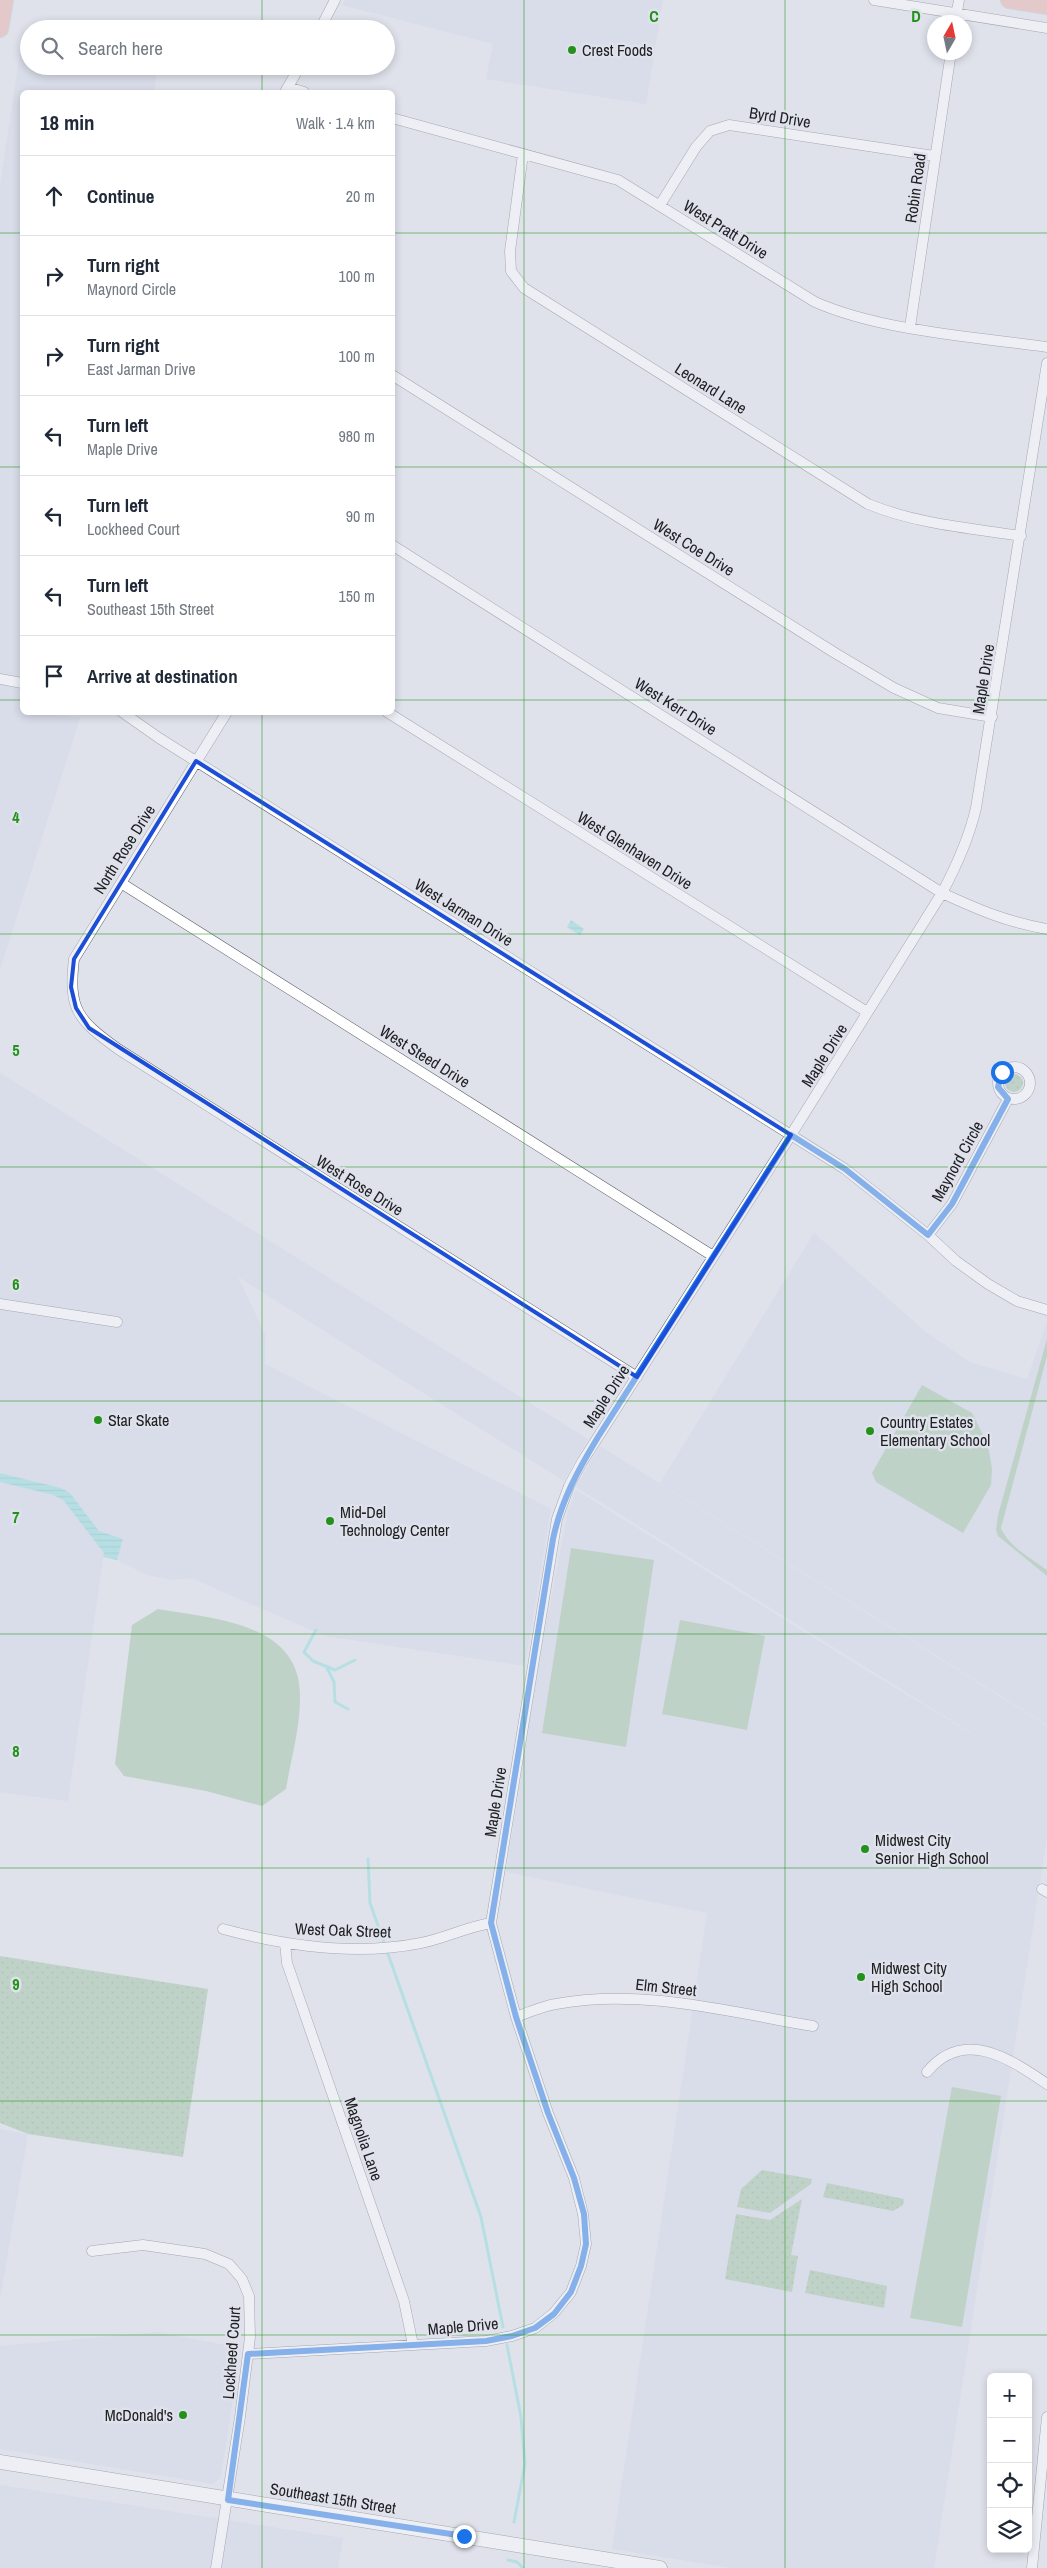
<!DOCTYPE html>
<meta charset="utf-8">
<style>
:root{--surface:#fff;--page:#f2f2f3;--text:#1f2937;--muted:#747a83;--line:#e0e1e3}
body{margin:0;font-family:"Archivo Narrow",sans-serif;background:var(--page);color:var(--text)}
.controls{position:absolute;right:15px;bottom:15px;display:grid;overflow:hidden;border-radius:8px;box-shadow:0 2px 8px #0003}
.controls button{width:45px;height:45px;display:grid;place-items:center;padding:0;border:0;border-bottom:1px solid var(--line);background:var(--surface);color:var(--text);font:25px sans-serif}
.compass{position:absolute;left:927px;top:15px;width:45px;height:45px;border-radius:50%;background:var(--surface);box-shadow:0 2px 8px #0003;rotate:9deg}
.stop{position:absolute;width:15px;height:15px;margin:-11px;border:4px solid #1a73e8;border-radius:50%;background:#fff}
.stop.end{background:#1a73e8;border-color:#fff;box-shadow:0 1px 5px #0008}
.list{margin:0;padding:0;list-style:none}
h2{display:flex;justify-content:space-between;align-items:center;height:65px;margin:0;padding:0 20px;font-size:21px}
h2 small{font-size:16px;font-weight:400;color:var(--muted)}
.list li{display:grid;grid-template-columns:32px 1fr auto;gap:15px;align-items:center;box-sizing:border-box;height:80px;padding:0 20px;border-top:1px solid var(--line)}
.list b{display:block;font-size:19px;white-space:nowrap}
.list p{margin:0;font-size:16px;white-space:nowrap;color:var(--muted)}
.list em{font-size:16px;font-style:normal;color:var(--muted)}
.icon{flex:none;width:28px;height:28px;fill:none;stroke:currentColor;stroke-width:2;stroke-linecap:round;stroke-linejoin:round}
.map{position:relative;flex:none;width:1047px;height:2568px;overflow:hidden}
.search{position:absolute;background:var(--surface);box-shadow:0 2px 8px #0003;left:20px;top:20px;width:375px;height:55px;display:flex;align-items:center;gap:12px;box-sizing:border-box;padding:0 18px;border-radius:28px;color:var(--muted);font-size:19px}
.panel{position:absolute;background:var(--surface);box-shadow:0 2px 8px #0003;left:20px;top:90px;width:375px;height:625px;border-radius:8px}
.map>svg:first-child{display:block}
.built{fill:#d2d7e7}
.grass{fill:url(#grass-dots)}
.pitch{fill:#9abe9b}
.water{fill:url(#water-rules)}
.lines{fill:none;stroke-linecap:round;stroke-linejoin:round}
.stream{stroke:#86dbdc;stroke-width:3}
.minor-casing{stroke:#5f6169;stroke-width:11}
.secondary-casing{stroke:#5f6169;stroke-width:15}
.primary-casing{stroke:#c1c1c2;stroke-width:18}
.minor{stroke:#fff;stroke-width:10}
.secondary{stroke:#fff;stroke-width:14}
.primary{stroke:#ecaca2;stroke-width:16}
.route{stroke:#1a73e8;stroke-width:6}
.marked{fill:none;stroke:#1d4ed8;stroke-width:4;stroke-linejoin:round}
.grid{fill:none;stroke:#23921c;stroke-width:1;stroke-opacity:0.55}
.poi-dot{fill:#23921c;stroke:#dfe2eb;stroke-width:2}
.labels{text-anchor:middle;stroke-width:5;stroke-linejoin:round;paint-order:stroke}
.poi-label{font-size:16px;fill:#202124;stroke:#dfe2eb;text-anchor:start}
.street-label{font-size:16px;fill:#202124;stroke:#dfe2eb}
.grid-label{font-size:16px;text-anchor:middle;font-weight:bold;fill:#23921c;stroke:#dfe2eb;stroke-width:5;stroke-linejoin:round;paint-order:stroke}
</style>
<div class="map">
<svg width="1047" height="2568" viewBox="0 0 1047 2568">
<defs>
<pattern id="grass-dots" width="8" height="8" patternUnits="userSpaceOnUse" patternTransform="scale(1.25)"><rect width="8" height="8" fill="#9abe9b"/><path d="M2 2h.1M6 6h.1" fill="none" stroke="#84a385" stroke-width="1.8" stroke-linecap="round"/></pattern>
<pattern id="water-rules" width="6" height="5" patternUnits="userSpaceOnUse" patternTransform="scale(1.25)"><rect width="6" height="5" fill="#86dbdc"/><path d="M0 2.5h6" fill="none" stroke="#73bcbd"/></pattern>
</defs>
<rect width="100%" height="100%" fill="#dfe2eb"/>
<path class="built" d="M345,0h318l-17,104 -160,-25 7,-35 -151,-39z
M22,39l7,1v26h129l-4,26h-132v620l25,1 33,5 -80,252v-785z
M0,1073l588,366 -24,42 -326,-204 27,57v30l286,145 -26,157 -200,-30 -134,-58 -18,2 -26,-5 -30,-15 6,-21 -24,-8 -29,-38 -9,-5 -61,-15z
M814,1233l113,100 43,29 57,17 20,-57v403l-387,-242z
M600,1446l447,280v111l-113,731h-203l-119,-19 95,-636 -201,-41 34,-217 28,-144 8,-21 280,174 143,86 -423,-263z
M0,1482l53,13 10,5 41,53 -36,248 -68,-9z
M0,2129l28,5 -28,166z
M157,2332l84,16 -20,128 -4,5 -4,3 -213,-35v-103z
M0,2485l343,53 -5,30h-338z"/>
<path class="grass" d="M1005 1083a9 9 0 1 1 18 0a9 9 0 1 1-18 0Z
M0,1956l208,33 -25,168 -155,-23 -28,-11z
M762,2170l50,9 -1,5 -41,29 -33,-6 4,-18z
M827,2183l77,16 -1,6 -10,6 -70,-14z
M802,2199l-11,56 7,1 -6,36 -67,-13 11,-65 34,6z
M810,2270l77,16 -3,22 -79,-15z"/>
<path class="pitch" d="M1047,1339v17l-46,172c7,18 31,31 46,42v6l-49,-40 -2,-6 2,-15z
M922,1385l50,28 16,32 4,24 -1,16 -28,48 -87,-51 -4,-9z
M571,1548l83,12 -28,187 -84,-14z
M158,1609c55,10 144,13 142,89 0,30 -9,61 -14,91l-24,17 -56,-15 -82,-15 -9,-12 17,-139z
M680,1620l85,16 -18,94 -85,-16z
M952,2087l49,9 -39,231 -52,-9z"/>
<path class="water" d="M571,920l13,9 -4,6 -13,-8z
M0,1473l61,15 9,5 29,38 24,8 -6,21 -14,-3 1,-4 -41,-53 -10,-5 -53,-13z"/>
<g class="lines">
<path class="stream" d="M316,1630l-12,22 9,9 22,9 20,-10
M327,1668l7,14 1,20 13,7
M368,1859l2,44 111,314 22,110
M507,2345l14,72 4,47 -11,58
M508,2560l9,2 6,6"/>
<defs>
<path id="minor" d="M874,0l173,28
M955,22l4,-22
M320,29l15,-29
M288,87l16,5
M285,92l15,-26
M392,118l226,62 197,122c66,29 160,35 232,45
M523,154l-13,97 1,20 13,17 344,216c49,20 101,24 153,32
M660,205l36,-58 14,-16 19,-6 205,31
M910,327l41,-275
M392,375l443,278 59,35 44,20 54,9
M392,545l550,348c37,17 65,29 105,36
M0,679l22,4
M122,712l37,26 686,431 83,66 28,26 32,23 29,17 30,9
M227,712l-153,247c-6,51 4,61 44,90l519,328
M387,712l480,300
M121,883l592,373
M998 1083a16 16 0 1 1 32 0a16 16 0 1 1-32 0Z
M928,1235l24,-31 56,-105
M0,1304l117,18
M1042,1889l5,3
M223,1929c63,17 133,27 198,14 24,-5 46,-16 70,-20
M285,1943l2,20 117,338 9,44
M516,2017c13,-5 27,-11 40,-13 86,-16 172,8 257,22
M927,2072c37,-45 83,-13 120,12
M92,2251l51,-6 62,9 24,10 13,15 7,17 1,41 -10,80 -24,151
M248,2354l238,-13 26,-5 23,-8 19,-15 17,-21 10,-26 5,-22 -3,-30 -9,-36 -26,-65 -32,-96 -25,-94 66,-404 12,-33 13,-24 209,-327 151,-242c15,-28 27,-55 34,-85l71,-445
M1032,2568l15,-151"/>
<path id="secondary" d="M0,2462l660,106"/>
<path id="primary" d="M1009,0l38,6
M0,29l5,-29"/>
</defs>
<use href="#minor" class="minor-casing"/>
<use href="#secondary" class="secondary-casing"/>
<use href="#primary" class="primary-casing"/>
<use href="#minor" class="minor"/>
<use href="#secondary" class="secondary"/>
<use href="#primary" class="primary"/>
</g>
<g class="lines">
<path class="route" d="M464,2536l-236,-36 20,-146 238,-13 26,-5 23,-8 19,-14 17,-22 10,-26 5,-22 -2,-30 -10,-36 -26,-65 -32,-96 -25,-94 62,-384c8,-38 25,-69 45,-102l193,-302 54,34 83,66 24,-31 56,-105 -10,-12 4,-15"/>
</g>
<path d="M0 0H1047V2568H0ZM196,761l595,374 -154,242 -548,-349 -13,-20 -5,-21 3,-28z" fill="#dfe2eb" fill-opacity=".55" fill-rule="evenodd"/>
<path class="marked" d="M196,761l595,374 -154,242 -548,-349 -13,-20 -5,-21 3,-28z"/>
<path class="grid" d="M262,0v29M524,0v2568M785,0v2568M262,66v26M0,233h22M392,233h655M0,467h22M392,467h655M0,700h22M392,700h655M262,712v1856M0,934h1047M0,1167h1047M0,1401h1047M0,1634h1047M0,1868h1047M0,2101h1047M0,2335h1047"/>
<g class="poi-dot">
<circle cx="572" cy="50" r="5"/>
<circle cx="98" cy="1420" r="5"/>
<circle cx="870" cy="1431" r="5"/>
<circle cx="330" cy="1521" r="5"/>
<circle cx="865" cy="1849" r="5"/>
<circle cx="861" cy="1977" r="5"/>
<circle cx="183" cy="2415" r="5"/>
</g>
<g class="labels">
<g class="poi-label">
<text x="582" y="56">Crest Foods</text>
<text x="108" y="1426">Star Skate</text>
<text x="880" y="1428">Country Estates<tspan x="880" dy="18">Elementary School</tspan></text>
<text x="340" y="1518">Mid-Del<tspan x="340" dy="18">Technology Center</tspan></text>
<text x="875" y="1846">Midwest City<tspan x="875" dy="18">Senior High School</tspan></text>
<text x="871" y="1974">Midwest City<tspan x="871" dy="18">High School</tspan></text>
<text x="173" y="2421" text-anchor="end">McDonald's</text>
</g>
<g class="street-label">
<text transform="translate(780 117) rotate(9)" y="6">Byrd Drive</text>
<text transform="translate(915 188) rotate(-82)" y="6">Robin Road</text>
<text transform="translate(726 229) rotate(32)" y="6">West Pratt Drive</text>
<text transform="translate(711 388) rotate(32)" y="6">Leonard Lane</text>
<text transform="translate(694 547) rotate(32)" y="6">West Coe Drive</text>
<text transform="translate(983 679) rotate(-81)" y="6">Maple Drive</text>
<text transform="translate(676 706) rotate(32)" y="6">West Kerr Drive</text>
<text transform="translate(124 849) rotate(-58)" y="6">North Rose Drive</text>
<text transform="translate(635 850) rotate(32)" y="6">West Glenhaven Drive</text>
<text transform="translate(464 912) rotate(32)" y="6">West Jarman Drive</text>
<text transform="translate(824 1055) rotate(-58)" y="6">Maple Drive</text>
<text transform="translate(425 1056) rotate(32)" y="6">West Steed Drive</text>
<text transform="translate(957 1161) rotate(-61)" y="6">Maynord Circle</text>
<text transform="translate(360 1185) rotate(32)" y="6">West Rose Drive</text>
<text transform="translate(606 1396) rotate(-57)" y="6">Maple Drive</text>
<text transform="translate(495 1802) rotate(-81)" y="6">Maple Drive</text>
<text transform="translate(343 1930) rotate(2)" y="6">West Oak Street</text>
<text transform="translate(666 1987) rotate(6)" y="6">Elm Street</text>
<text transform="translate(364 2139) rotate(71)" y="6">Magnolia Lane</text>
<text transform="translate(463 2326) rotate(-5)" y="6">Maple Drive</text>
<text transform="translate(231 2353) rotate(-86)" y="6">Lockheed Court</text>
<text transform="translate(333 2498) rotate(9)" y="6">Southeast 15th Street</text>
</g>
</g>
<g class="grid-label">
<text x="654" y="22">C</text>
<text x="916" y="22">D</text>
<text x="16" y="823">4</text>
<text x="16" y="1056">5</text>
<text x="16" y="1290">6</text>
<text x="16" y="1523">7</text>
<text x="16" y="1757">8</text>
<text x="16" y="1990">9</text>
</g>
</svg>
<div class="controls">
<button>+</button>
<button>−</button>
<button><svg class="icon" aria-label="locate" viewBox="0 0 24 24"><circle cx="12" cy="12" r="6"/><path d="M12 2v4M12 18v4M2 12h4M18 12h4"/></svg></button>
<button><svg class="icon" aria-label="layers" viewBox="0 0 24 24"><path d="M12 4l9 5-9 5-9-5zM3 14l9 5 9-5"/></svg></button>
</div>
<svg class="compass" viewBox="-18 -18 36 36"><path d="M0-13l5 13h-10z" fill="#e53935"/><path d="M0 13l5-13h-10z" fill="#747a83"/></svg>
<div class="stop" style="left:1002px;top:1072px"></div>
<div class="stop end" style="left:464px;top:2536px"></div>
<div class="search"><svg class="icon" aria-label="search" viewBox="0 0 24 24"><circle cx="10" cy="10" r="6"/><path d="M15 15l6 6"/></svg>Search here</div>
<section class="panel">
<h2>18 min<small>Walk · 1.4 km</small></h2>
<ul class="list">
<li><svg class="icon" aria-label="ahead" viewBox="0 0 24 24"><path d="M12 20V5M6 11l6-6 6 6"/></svg><div><b>Continue</b></div><em>20 m</em></li>
<li><svg class="icon" aria-label="right" viewBox="0 0 24 24"><path d="M7 20v-9h11M14 6l5 5-5 5"/></svg><div><b>Turn right</b><p>Maynord Circle</p></div><em>100 m</em></li>
<li><svg class="icon" aria-label="right" viewBox="0 0 24 24"><path d="M7 20v-9h11M14 6l5 5-5 5"/></svg><div><b>Turn right</b><p>East Jarman Drive</p></div><em>100 m</em></li>
<li><svg class="icon" aria-label="left" viewBox="0 0 24 24"><path d="M17 20v-9H6M10 6l-5 5 5 5"/></svg><div><b>Turn left</b><p>Maple Drive</p></div><em>980 m</em></li>
<li><svg class="icon" aria-label="left" viewBox="0 0 24 24"><path d="M17 20v-9H6M10 6l-5 5 5 5"/></svg><div><b>Turn left</b><p>Lockheed Court</p></div><em>90 m</em></li>
<li><svg class="icon" aria-label="left" viewBox="0 0 24 24"><path d="M17 20v-9H6M10 6l-5 5 5 5"/></svg><div><b>Turn left</b><p>Southeast 15th Street</p></div><em>150 m</em></li>
<li><svg class="icon" aria-label="arrive" viewBox="0 0 24 24"><path d="M6 21V4h12l-3 4 3 4H6"/></svg><div><b>Arrive at destination</b></div></li>
</ul>
</section>
</div>
